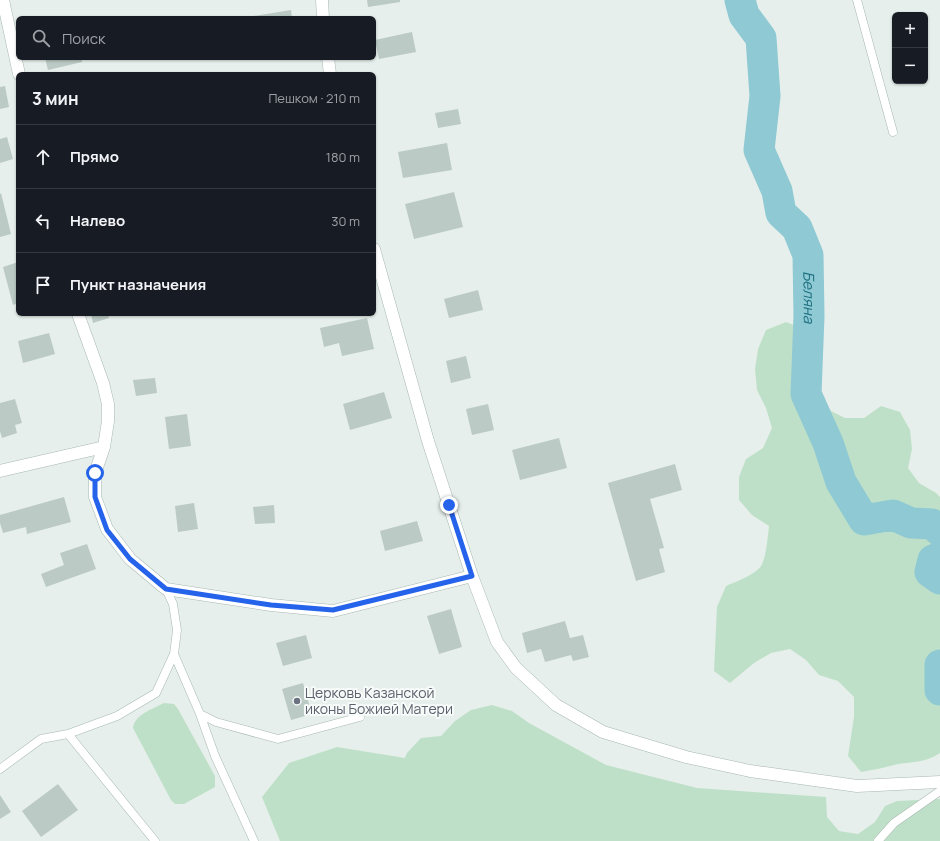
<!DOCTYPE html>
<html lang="ru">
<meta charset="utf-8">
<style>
:root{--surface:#171b24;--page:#242831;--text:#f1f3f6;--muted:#9ea1a6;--line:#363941}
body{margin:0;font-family:Manrope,sans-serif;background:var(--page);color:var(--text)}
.controls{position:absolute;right:12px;top:12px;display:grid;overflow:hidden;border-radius:6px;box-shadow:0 1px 3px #0004}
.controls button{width:36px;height:36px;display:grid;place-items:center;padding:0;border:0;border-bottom:1px solid var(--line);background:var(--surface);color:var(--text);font:20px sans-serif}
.stop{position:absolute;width:12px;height:12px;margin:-9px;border:3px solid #2563eb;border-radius:50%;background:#fff}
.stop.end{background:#2563eb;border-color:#fff;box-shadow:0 1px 4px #0008}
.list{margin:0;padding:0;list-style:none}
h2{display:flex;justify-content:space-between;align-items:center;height:52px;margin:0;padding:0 16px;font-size:17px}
h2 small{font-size:13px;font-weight:400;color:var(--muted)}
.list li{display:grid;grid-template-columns:26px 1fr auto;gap:12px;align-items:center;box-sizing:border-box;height:64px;padding:0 16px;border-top:1px solid var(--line)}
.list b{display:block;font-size:15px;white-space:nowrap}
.list em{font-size:13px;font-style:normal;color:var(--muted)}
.icon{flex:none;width:22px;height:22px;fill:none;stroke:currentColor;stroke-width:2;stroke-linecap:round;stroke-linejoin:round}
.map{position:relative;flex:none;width:940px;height:841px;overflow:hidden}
.search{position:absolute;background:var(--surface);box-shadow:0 1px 3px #0004;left:16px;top:16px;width:360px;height:44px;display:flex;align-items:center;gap:10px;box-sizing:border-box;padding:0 14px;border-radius:6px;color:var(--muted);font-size:15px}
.panel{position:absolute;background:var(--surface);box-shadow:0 1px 3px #0004;left:16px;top:72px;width:360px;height:244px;border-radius:6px}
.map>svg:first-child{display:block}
.green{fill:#bfe0c8}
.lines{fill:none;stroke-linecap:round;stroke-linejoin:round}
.river{stroke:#8ec9d4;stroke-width:31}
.building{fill:#bbcac4}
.service-casing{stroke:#a8b8b2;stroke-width:9}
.minor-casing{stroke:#a8b8b2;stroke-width:13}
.service{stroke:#fff;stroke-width:8}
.minor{stroke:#fff;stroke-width:12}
.route{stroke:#2563eb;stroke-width:5}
.worship-dot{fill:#6b7280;stroke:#f7fbf9;stroke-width:1.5}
.labels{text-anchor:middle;stroke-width:4;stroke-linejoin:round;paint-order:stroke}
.worship-label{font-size:14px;fill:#5b616d;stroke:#f7fbf9;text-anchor:start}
.water-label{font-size:15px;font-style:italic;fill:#1c6f80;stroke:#f7fbf9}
</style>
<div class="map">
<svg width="940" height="841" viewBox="0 0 940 841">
<rect width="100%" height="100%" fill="#e6efeb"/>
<path class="green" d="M786,322l18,7 9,18v23l5,21 9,18 18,9h19l17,-12 19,6 10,18 2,19 -4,19 11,15 17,10 4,4v256c-13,9 -27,9 -42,11 -12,3 -24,6 -37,8l-13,-16 6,-39v-20l-16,-16 -19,-6 -13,-15 -16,-11 -19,4 -17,10 -24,20 -16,-12 3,-64 9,-21c9,-4 29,-11 35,-20 5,-7 7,-31 8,-40l-17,-11 -13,-15v-23l7,-18 17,-11 9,-20 -6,-20 -9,-18 -2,-21 3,-20 8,-19z
M164,703l10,1 4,5 37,67v11l-31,17h-9l-4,-4 -38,-72c2,-14 20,-19 31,-25z
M492,705l20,6 17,12 77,42 91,23 129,9 1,20 12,14 19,3 17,-12 10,-16 12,-5 43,-2v42h-660l-18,-44 27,-34 48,-16 68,11 2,-5 14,-15 20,-2 14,-15 16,-11z"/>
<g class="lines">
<g class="river">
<path id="s1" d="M740,0l4,15 17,23 4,58 -6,54 18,41 4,22 16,15 11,27 1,61 -3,78 22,49 13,39 23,38 29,-5 18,8 21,1 8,7"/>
<path d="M940,557l-7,3 -3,12 10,7"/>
<path d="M940,665v25"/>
</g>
</g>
<path class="building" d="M367,0h33v2l-32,5z
M291,10l1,8h-45v-1z
M412,32l4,20 -37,7 -4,-19z
M45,58h37v4l-34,8z
M5,86l4,21 -9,2v-22z
M458,109l3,15 -23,4 -3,-15z
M7,137l6,22 -13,4v-24z
M447,143l5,27 -49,8 -5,-26z
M454,192l9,35 -49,12 -9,-35z
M1,193l10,41 -11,3v-43z
M18,262v41l-5,2 -10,-38z
M478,290l5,20 -34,8 -5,-19z
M91,314h17l1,4 -16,5z
M367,318l7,31 -32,7 -3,-13 -15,4 -4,-19z
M49,333l6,21 -32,9 -5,-22z
M466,356l5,22 -20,5 -5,-22z
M155,378l2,15 -21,3 -3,-16z
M384,392l8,26 -42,12 -7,-26z
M15,399l7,24 -7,2 2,8 -15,5 -2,-7v-28z
M488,404l6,26 -22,5 -6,-26z
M187,414l4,32 -22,3 -4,-32z
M559,438l8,30 -47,12 -8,-30z
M675,464l7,26 -32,9 14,49 -5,1 6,23 -29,9 -28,-98z
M64,497l7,25 -44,12 -1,-7 -23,6 -3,-10v-8z
M194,503l4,26 -20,3 -3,-26z
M274,505l1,18 -20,1 -2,-17z
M417,521l6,20 -38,10 -5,-20z
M87,544l9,25 -50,18 -5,-13 23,-9 -4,-12z
M451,609l11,38 -23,7 -12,-38z
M565,621l5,17 13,-3 6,22 -16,4 -2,-6 -26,7 -4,-13 -14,4 -5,-20z
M306,635l6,23 -29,8 -7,-23z
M303,683l9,31 -21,6 -9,-31z
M58,784l20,26 -37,27 -19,-26z
M0,795l11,17 -11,7z"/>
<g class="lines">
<defs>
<path id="service" d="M857,0l36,132
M174,654l26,60 16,8 62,17 82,-22
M200,714l15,42 39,85
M68,734l87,107
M0,769l41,-30 27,-5 49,-18 39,-23 18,-39 3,-24 -4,-26 -7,-15
M878,841l16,-18 46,-32"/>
<path id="minor" d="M3,0l16,74
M322,0l1,18
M328,58l2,16
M374,249l54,192 44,135 25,66 19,26 40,37 47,27 83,25 64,14 107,15 83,-4
M104,447l-9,26v24l12,32 23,30 36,30 105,16 62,6 139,-35
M0,471l104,-24 4,-26v-17l-5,-21 -25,-69"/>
</defs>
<use href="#service" class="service-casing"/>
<use href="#minor" class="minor-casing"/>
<use href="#service" class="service"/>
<use href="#minor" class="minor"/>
</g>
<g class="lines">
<path class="route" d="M95,473v24l12,33 23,29 36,30 105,16 62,5 139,-34 -23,-71"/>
</g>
<circle class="worship-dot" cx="297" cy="701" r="4"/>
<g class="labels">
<g class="worship-label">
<text x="305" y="698">Церковь Казанской<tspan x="305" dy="16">иконы Божией Матери</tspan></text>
</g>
<g class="water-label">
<text dy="5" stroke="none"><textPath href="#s1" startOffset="317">Беляна</textPath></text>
</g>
</g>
</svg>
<div class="controls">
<button>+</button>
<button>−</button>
</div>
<div class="stop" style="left:95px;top:473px"></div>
<div class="stop end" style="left:449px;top:505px"></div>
<div class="search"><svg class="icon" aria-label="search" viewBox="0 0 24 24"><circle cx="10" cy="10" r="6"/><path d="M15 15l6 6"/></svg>Поиск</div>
<section class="panel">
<h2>3 мин<small>Пешком · 210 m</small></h2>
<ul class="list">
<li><svg class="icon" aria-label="ahead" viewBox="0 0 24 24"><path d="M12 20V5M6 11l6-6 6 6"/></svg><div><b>Прямо</b></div><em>180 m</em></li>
<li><svg class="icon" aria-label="left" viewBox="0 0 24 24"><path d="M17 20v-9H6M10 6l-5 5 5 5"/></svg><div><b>Налево</b></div><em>30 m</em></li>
<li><svg class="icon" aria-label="arrive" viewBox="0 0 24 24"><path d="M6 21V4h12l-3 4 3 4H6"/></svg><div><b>Пункт назначения</b></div></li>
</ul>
</section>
</div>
